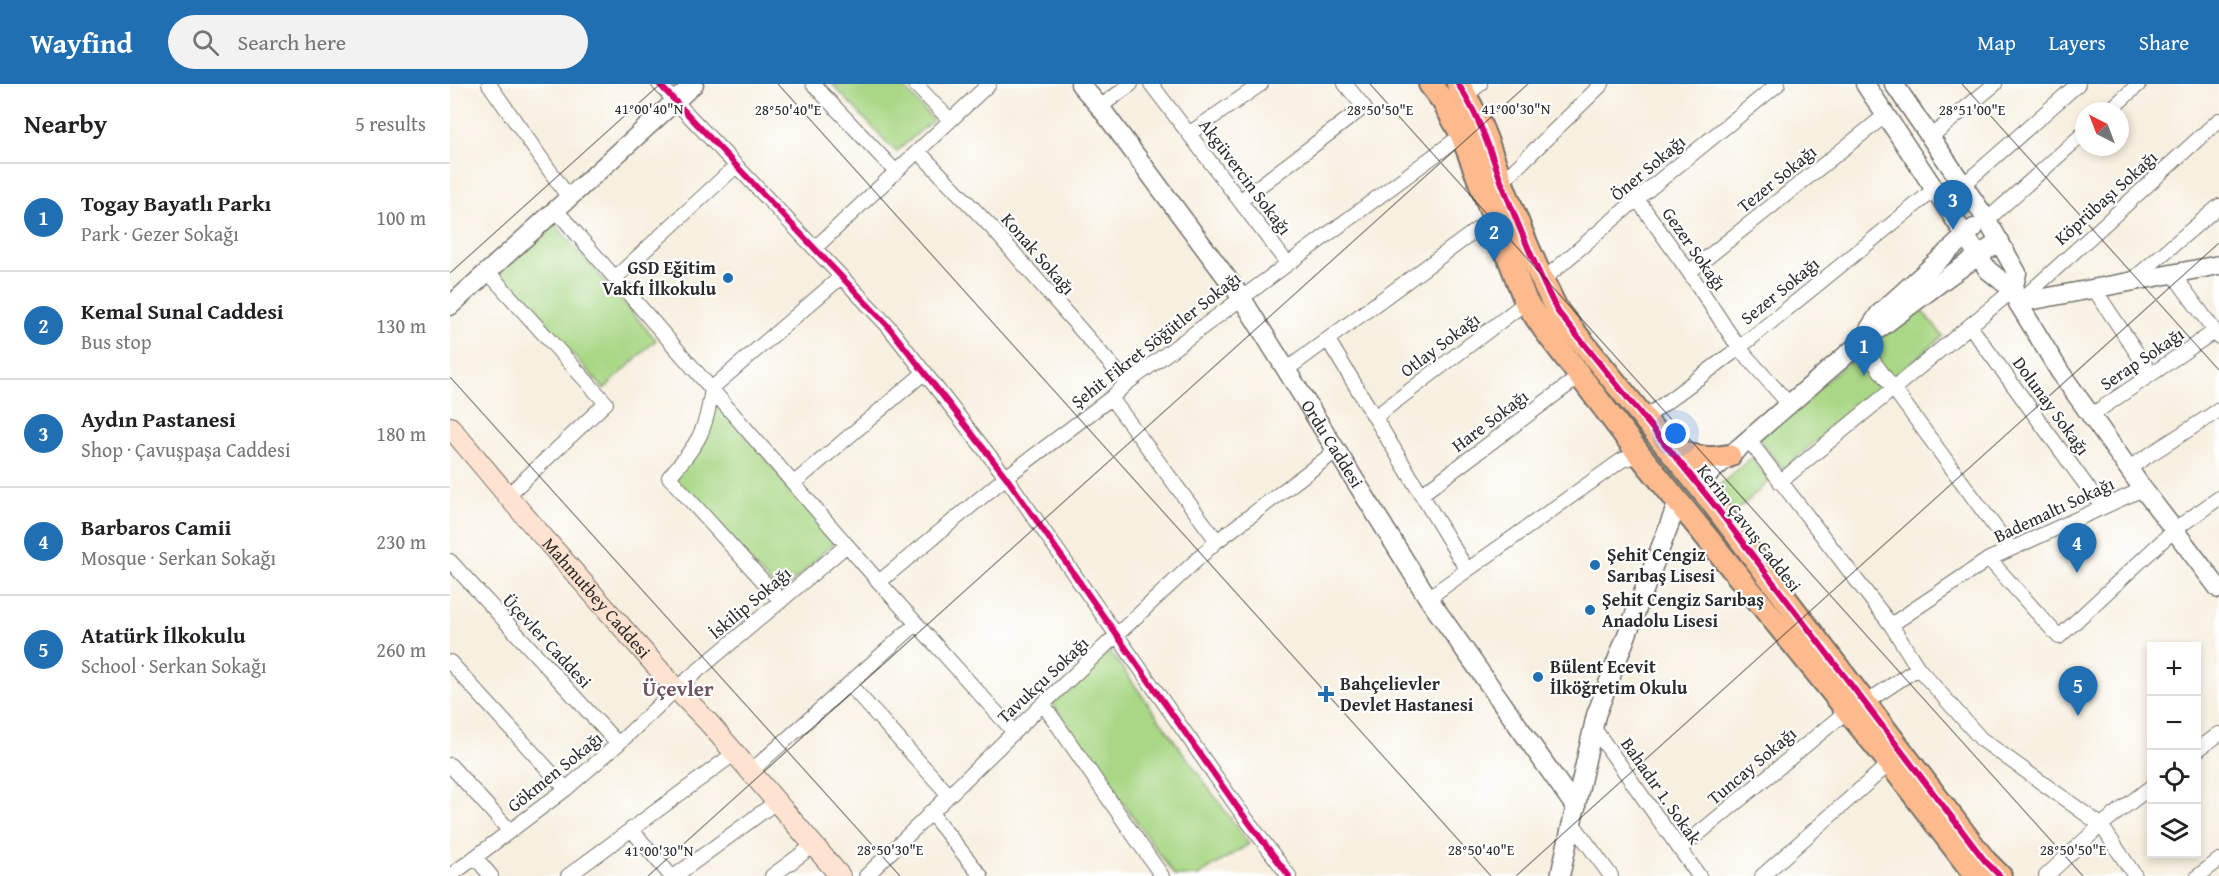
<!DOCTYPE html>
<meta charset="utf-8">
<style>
:root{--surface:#fff;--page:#f2f2f2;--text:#202124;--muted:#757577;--line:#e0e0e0;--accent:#1f6fb2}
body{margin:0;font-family:"Gentium Book Plus",serif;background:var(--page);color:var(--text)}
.controls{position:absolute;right:18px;bottom:18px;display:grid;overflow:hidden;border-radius:0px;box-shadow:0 3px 9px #0003}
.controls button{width:54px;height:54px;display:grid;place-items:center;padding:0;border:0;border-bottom:2px solid var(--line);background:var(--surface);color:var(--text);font:30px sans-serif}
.compass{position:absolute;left:1625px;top:18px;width:54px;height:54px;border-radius:50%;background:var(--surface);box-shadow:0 3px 9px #0003;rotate:318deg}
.you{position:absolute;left:1226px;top:350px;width:21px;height:21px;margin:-15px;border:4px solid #fff;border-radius:50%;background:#1a73e8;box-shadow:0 0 0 9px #1a73e833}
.badge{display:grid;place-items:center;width:39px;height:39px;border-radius:50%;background:var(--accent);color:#fff;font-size:20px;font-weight:700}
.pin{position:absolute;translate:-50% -50px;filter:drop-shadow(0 2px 3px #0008)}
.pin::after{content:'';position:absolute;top:32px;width:21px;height:18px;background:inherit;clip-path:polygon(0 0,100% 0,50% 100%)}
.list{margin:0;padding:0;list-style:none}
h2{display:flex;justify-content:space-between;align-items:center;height:78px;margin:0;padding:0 24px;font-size:26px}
h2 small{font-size:20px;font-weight:400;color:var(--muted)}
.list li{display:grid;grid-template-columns:39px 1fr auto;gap:18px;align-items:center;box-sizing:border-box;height:108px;padding:0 24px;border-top:2px solid var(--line)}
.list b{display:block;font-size:22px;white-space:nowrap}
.list p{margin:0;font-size:20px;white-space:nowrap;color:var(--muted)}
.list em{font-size:20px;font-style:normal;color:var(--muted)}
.icon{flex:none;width:33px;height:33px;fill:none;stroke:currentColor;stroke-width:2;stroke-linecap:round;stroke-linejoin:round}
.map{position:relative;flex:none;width:1769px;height:792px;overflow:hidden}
header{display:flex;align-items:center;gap:36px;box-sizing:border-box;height:84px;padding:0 30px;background:var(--accent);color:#fff}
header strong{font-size:28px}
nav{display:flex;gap:33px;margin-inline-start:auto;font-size:21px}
.search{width:420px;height:54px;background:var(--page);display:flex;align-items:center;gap:15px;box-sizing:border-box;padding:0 21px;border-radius:33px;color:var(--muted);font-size:22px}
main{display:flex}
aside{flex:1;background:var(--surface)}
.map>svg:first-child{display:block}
.green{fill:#a9d785;stroke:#6a8158;stroke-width:1.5}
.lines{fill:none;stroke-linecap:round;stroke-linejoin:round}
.minor-casing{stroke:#72706a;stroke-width:16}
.tertiary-casing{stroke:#72706a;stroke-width:21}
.secondary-casing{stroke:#72706a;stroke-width:22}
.primary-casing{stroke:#72706a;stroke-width:26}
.minor{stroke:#fff;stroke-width:14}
.tertiary{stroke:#fff;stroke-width:18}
.secondary{stroke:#fee3d1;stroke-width:20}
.primary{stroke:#fcba8d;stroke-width:22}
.cycleway-casing{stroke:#fff;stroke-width:10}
.cycleway{stroke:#d6006c;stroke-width:6}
.ticks{fill:none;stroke:#2b2b2b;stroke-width:1.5;stroke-opacity:0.45}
.poi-dot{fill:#1f6fb2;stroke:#fff;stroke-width:2}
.labels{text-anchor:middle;stroke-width:4.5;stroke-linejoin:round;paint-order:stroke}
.street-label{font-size:18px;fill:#2b2b2b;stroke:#fff}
.poi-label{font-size:18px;font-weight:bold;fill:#2b2b2b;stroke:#fff;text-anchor:start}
.quarter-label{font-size:21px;font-weight:bold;fill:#6f5461;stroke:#fff}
.ticks-label{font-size:15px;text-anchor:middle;fill:#2b2b2b;stroke:#fff;stroke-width:4.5;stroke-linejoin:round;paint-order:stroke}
</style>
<header>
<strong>Wayfind</strong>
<div class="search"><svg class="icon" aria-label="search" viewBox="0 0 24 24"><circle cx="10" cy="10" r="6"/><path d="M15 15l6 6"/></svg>Search here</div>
<nav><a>Map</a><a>Layers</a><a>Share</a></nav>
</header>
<main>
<aside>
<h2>Nearby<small>5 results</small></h2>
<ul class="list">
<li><span class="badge">1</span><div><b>Togay Bayatlı Parkı</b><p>Park · Gezer Sokağı</p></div><em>100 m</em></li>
<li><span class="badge">2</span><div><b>Kemal Sunal Caddesi</b><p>Bus stop</p></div><em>130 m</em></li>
<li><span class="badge">3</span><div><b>Aydın Pastanesi</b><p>Shop · Çavuşpaşa Caddesi</p></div><em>180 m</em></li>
<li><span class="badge">4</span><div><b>Barbaros Camii</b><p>Mosque · Serkan Sokağı</p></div><em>230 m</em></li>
<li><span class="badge">5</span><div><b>Atatürk İlkokulu</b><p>School · Serkan Sokağı</p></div><em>260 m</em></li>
</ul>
</aside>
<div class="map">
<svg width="1769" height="792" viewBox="0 0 1769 792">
<rect width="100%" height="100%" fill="#fff"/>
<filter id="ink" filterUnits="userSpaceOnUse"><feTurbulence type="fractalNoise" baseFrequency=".0167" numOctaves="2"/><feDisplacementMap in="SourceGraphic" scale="12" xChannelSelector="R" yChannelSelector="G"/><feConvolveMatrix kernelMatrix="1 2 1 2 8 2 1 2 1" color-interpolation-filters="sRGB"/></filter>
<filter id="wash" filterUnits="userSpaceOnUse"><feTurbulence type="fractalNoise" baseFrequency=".008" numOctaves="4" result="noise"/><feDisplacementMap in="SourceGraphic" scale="24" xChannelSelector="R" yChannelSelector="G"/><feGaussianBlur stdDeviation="1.35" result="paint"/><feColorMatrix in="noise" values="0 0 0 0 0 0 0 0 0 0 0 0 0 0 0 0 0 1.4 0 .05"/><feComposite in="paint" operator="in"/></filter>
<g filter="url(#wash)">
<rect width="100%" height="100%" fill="#f7efdf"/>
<path class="green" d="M382,0h69l32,36 -37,32z
M102,137l104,119 -52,49 -105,-116z
M1467,221l26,31 -160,133 -25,-31z
M268,319l118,138 -56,53 -107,-117 26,-27z
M1302,373l18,24 -34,30 -21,-22z
M660,567l139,193 -51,32h-23l-123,-173z"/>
</g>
<g filter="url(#ink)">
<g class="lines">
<defs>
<path id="minor" d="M39,0l80,114
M209,0l229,242 118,151 229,327 54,72
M363,0l83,88
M465,0l35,36
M701,0l136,179
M1016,12l14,-12
M650,23l31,-23
M1659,27l30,-27
M740,49l71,-49
M1479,54l66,-54
M468,67l75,78 134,154
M1052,98l100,-98
M1512,102l116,-102
M1187,115l52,73 50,76 50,56
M791,116l123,-93 -19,-23
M106,126l323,372 135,150
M1537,136l97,-87
M365,164l174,-164
M38,188l118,131 -99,93
M1239,188l198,-158
M1723,190l46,63
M165,194l121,-112
M1092,197l95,-82 141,-115
M1680,198l89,-76
M1644,205l57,85
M1568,219l201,-183
M1520,242l132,181
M878,256l139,230
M1410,259l151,206
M836,286l208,-153
M661,314l106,143
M1640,332l125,-85
M925,333l151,-115
M1195,334l94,-70 196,-159
M1298,355l143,186 27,43 63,71 120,86 -55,51
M1679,384l90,-58
M1330,398l233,-192
M344,399l131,-111
M972,410l158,-118
M1539,475l70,78 115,-107 45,-32
M0,477l168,183
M429,498l127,-105 105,-79 16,-15 335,-248
M978,514l194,-138 18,-5
M331,517l-112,-124c29,-33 37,-45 43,-89l129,-111
M1441,541l98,-66 154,-70
M0,578l116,127
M399,600l100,111
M1415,619l53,-35
M593,620l119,172
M1143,643l106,149
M1746,667l23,-17
M0,681l60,66
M300,688l166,-148
M480,728l51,64
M1123,740l38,52
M181,745l40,47
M1230,765l167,-138
M25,773l16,19
M0,792l116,-87 52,-45 58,-55 171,-144
M118,792l167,-123
M225,792l101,-74
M322,792l42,-31
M416,792l177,-172 174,-163 119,-90
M1312,792l128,-113
M1685,792l-34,-51 51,-39
M1748,792l21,-16"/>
<g id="tertiary">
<path id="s1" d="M630,0l20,23 141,190 187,301 148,210"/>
<path d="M1415,0l123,186 25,20 5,13 42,69 83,117 76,100"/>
<path d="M1444,0l93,136 30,53 -4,17"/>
<path d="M1568,219l201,-38"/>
<path d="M0,222l244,-222"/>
<path d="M1419,245l10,-15 95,-86"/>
<path d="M1247,400l163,-141 89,-67 51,-35"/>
<path d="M1110,792l36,-161 82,-213"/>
</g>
<g id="secondary">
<path id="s2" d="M0,343l67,80 159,182 33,34 131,153"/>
</g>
<path id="primary" d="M980,0l13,17 19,34 64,167 19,28 95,125 250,308 86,113
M1008,0c20,30 31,63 43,97 17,44 35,89 57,131l154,190 273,359 15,15
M1218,361c25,12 32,16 61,11"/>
</defs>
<use href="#minor" class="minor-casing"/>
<use href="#tertiary" class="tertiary-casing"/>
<use href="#secondary" class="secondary-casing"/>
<use href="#primary" class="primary-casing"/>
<use href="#minor" class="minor"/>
<use href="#tertiary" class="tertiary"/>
<use href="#secondary" class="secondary"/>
<use href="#primary" class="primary"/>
<defs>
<path id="cycleway" d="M209,0l229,242 118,151 229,327 54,72
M1008,0c20,30 31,63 43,97 17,44 35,89 57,131l154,190 273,359 15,15"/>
</defs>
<use href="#cycleway" class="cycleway-casing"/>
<use href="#cycleway" class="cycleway"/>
</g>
</g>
<path class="ticks" d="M328,0l713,792M920,0l713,792M1512,0l257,286M0,189l210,-189M0,293l450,499M198,792l880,-792M1066,792l703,-633"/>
<g class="poi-dot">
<circle cx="278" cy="194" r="6"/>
<circle cx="1145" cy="481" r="6"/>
<circle cx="1140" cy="526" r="6"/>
<circle cx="1088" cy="593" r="6"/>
<path d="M873 601h6v6h6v6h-6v6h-6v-6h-6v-6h6z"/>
</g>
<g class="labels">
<g class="street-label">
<text transform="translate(1198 84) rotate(-40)" y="6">Öner Sokağı</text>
<text transform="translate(795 93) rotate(53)" y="6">Akgüvercin Sokağı</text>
<text transform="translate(1327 95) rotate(-39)" y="6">Tezer Sokağı</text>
<text transform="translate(1656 114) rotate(-42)" y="6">Köprübaşı Sokağı</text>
<text transform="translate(1244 165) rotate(55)" y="6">Gezer Sokağı</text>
<text transform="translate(588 170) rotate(49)" y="6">Konak Sokağı</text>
<text transform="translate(1330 207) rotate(-39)" y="6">Sezer Sokağı</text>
<text transform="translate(706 256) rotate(-38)" y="6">Şehit Fikret Söğütler Sokağı</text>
<text transform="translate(990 261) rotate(-37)" y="6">Otlay Sokağı</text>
<text transform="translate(1692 275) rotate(-34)" y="6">Serap Sokağı</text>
<text transform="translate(1601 322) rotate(54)" y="6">Dolunay Sokağı</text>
<text transform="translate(1040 337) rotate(-37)" y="6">Hare Sokağı</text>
<text dy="6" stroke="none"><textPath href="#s1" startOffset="440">Ordu Caddesi</textPath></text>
<text transform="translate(1604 426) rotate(-25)" y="6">Bademaltı Sokağı</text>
<text transform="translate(1299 444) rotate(52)" y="6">Kerim Çavuş Caddesi</text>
<text dy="6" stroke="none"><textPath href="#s2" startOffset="225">Mahmutbey Caddesi</textPath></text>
<text transform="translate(300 519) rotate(-40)" y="6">İskilip Sokağı</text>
<text transform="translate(97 557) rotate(47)" y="6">Üçevler Caddesi</text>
<text transform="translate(593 596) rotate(-43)" y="6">Tavukçu Sokağı</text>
<text transform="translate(1302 682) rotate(-40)" y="6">Tuncay Sokağı</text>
<text transform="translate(105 688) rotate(-39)" y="6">Gökmen Sokağı</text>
<text transform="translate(1211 707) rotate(55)" y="6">Bahadır 1. Sokak</text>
</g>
<g class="poi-label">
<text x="266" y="190" text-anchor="end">GSD Eğitim<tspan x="266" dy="21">Vakfı İlkokulu</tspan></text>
<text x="1157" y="477">Şehit Cengiz<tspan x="1157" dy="21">Sarıbaş Lisesi</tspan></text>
<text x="1152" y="522">Şehit Cengiz Sarıbaş<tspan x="1152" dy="21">Anadolu Lisesi</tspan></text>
<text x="1100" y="589">Bülent Ecevit<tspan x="1100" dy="21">İlköğretim Okulu</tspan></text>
<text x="890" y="606">Bahçelievler<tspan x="890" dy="21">Devlet Hastanesi</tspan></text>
</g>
<g class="quarter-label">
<text x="228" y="612">Üçevler</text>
</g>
</g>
<g class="ticks-label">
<text x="199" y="30">41°00'40"N</text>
<text x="1066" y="30">41°00'30"N</text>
<text x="338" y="31">28°50'40"E</text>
<text x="930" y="31">28°50'50"E</text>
<text x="1522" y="31">28°51'00"E</text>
<text x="440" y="771">28°50'30"E</text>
<text x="1031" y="771">28°50'40"E</text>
<text x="1623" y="771">28°50'50"E</text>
<text x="209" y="772">41°00'30"N</text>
</g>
</svg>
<div class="controls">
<button>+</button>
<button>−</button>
<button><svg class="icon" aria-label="locate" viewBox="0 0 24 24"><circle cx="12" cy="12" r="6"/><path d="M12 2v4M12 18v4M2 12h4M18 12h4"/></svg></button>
<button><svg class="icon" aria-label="layers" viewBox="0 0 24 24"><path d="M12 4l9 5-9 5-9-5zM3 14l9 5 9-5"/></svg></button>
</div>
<svg class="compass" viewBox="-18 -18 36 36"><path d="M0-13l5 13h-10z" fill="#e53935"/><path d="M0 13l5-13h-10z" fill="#757577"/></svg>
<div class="you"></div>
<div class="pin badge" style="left:1414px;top:292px">1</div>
<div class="pin badge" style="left:1044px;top:178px">2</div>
<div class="pin badge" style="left:1503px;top:146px">3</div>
<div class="pin badge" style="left:1627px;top:489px">4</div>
<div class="pin badge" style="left:1628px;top:632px">5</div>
</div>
</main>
